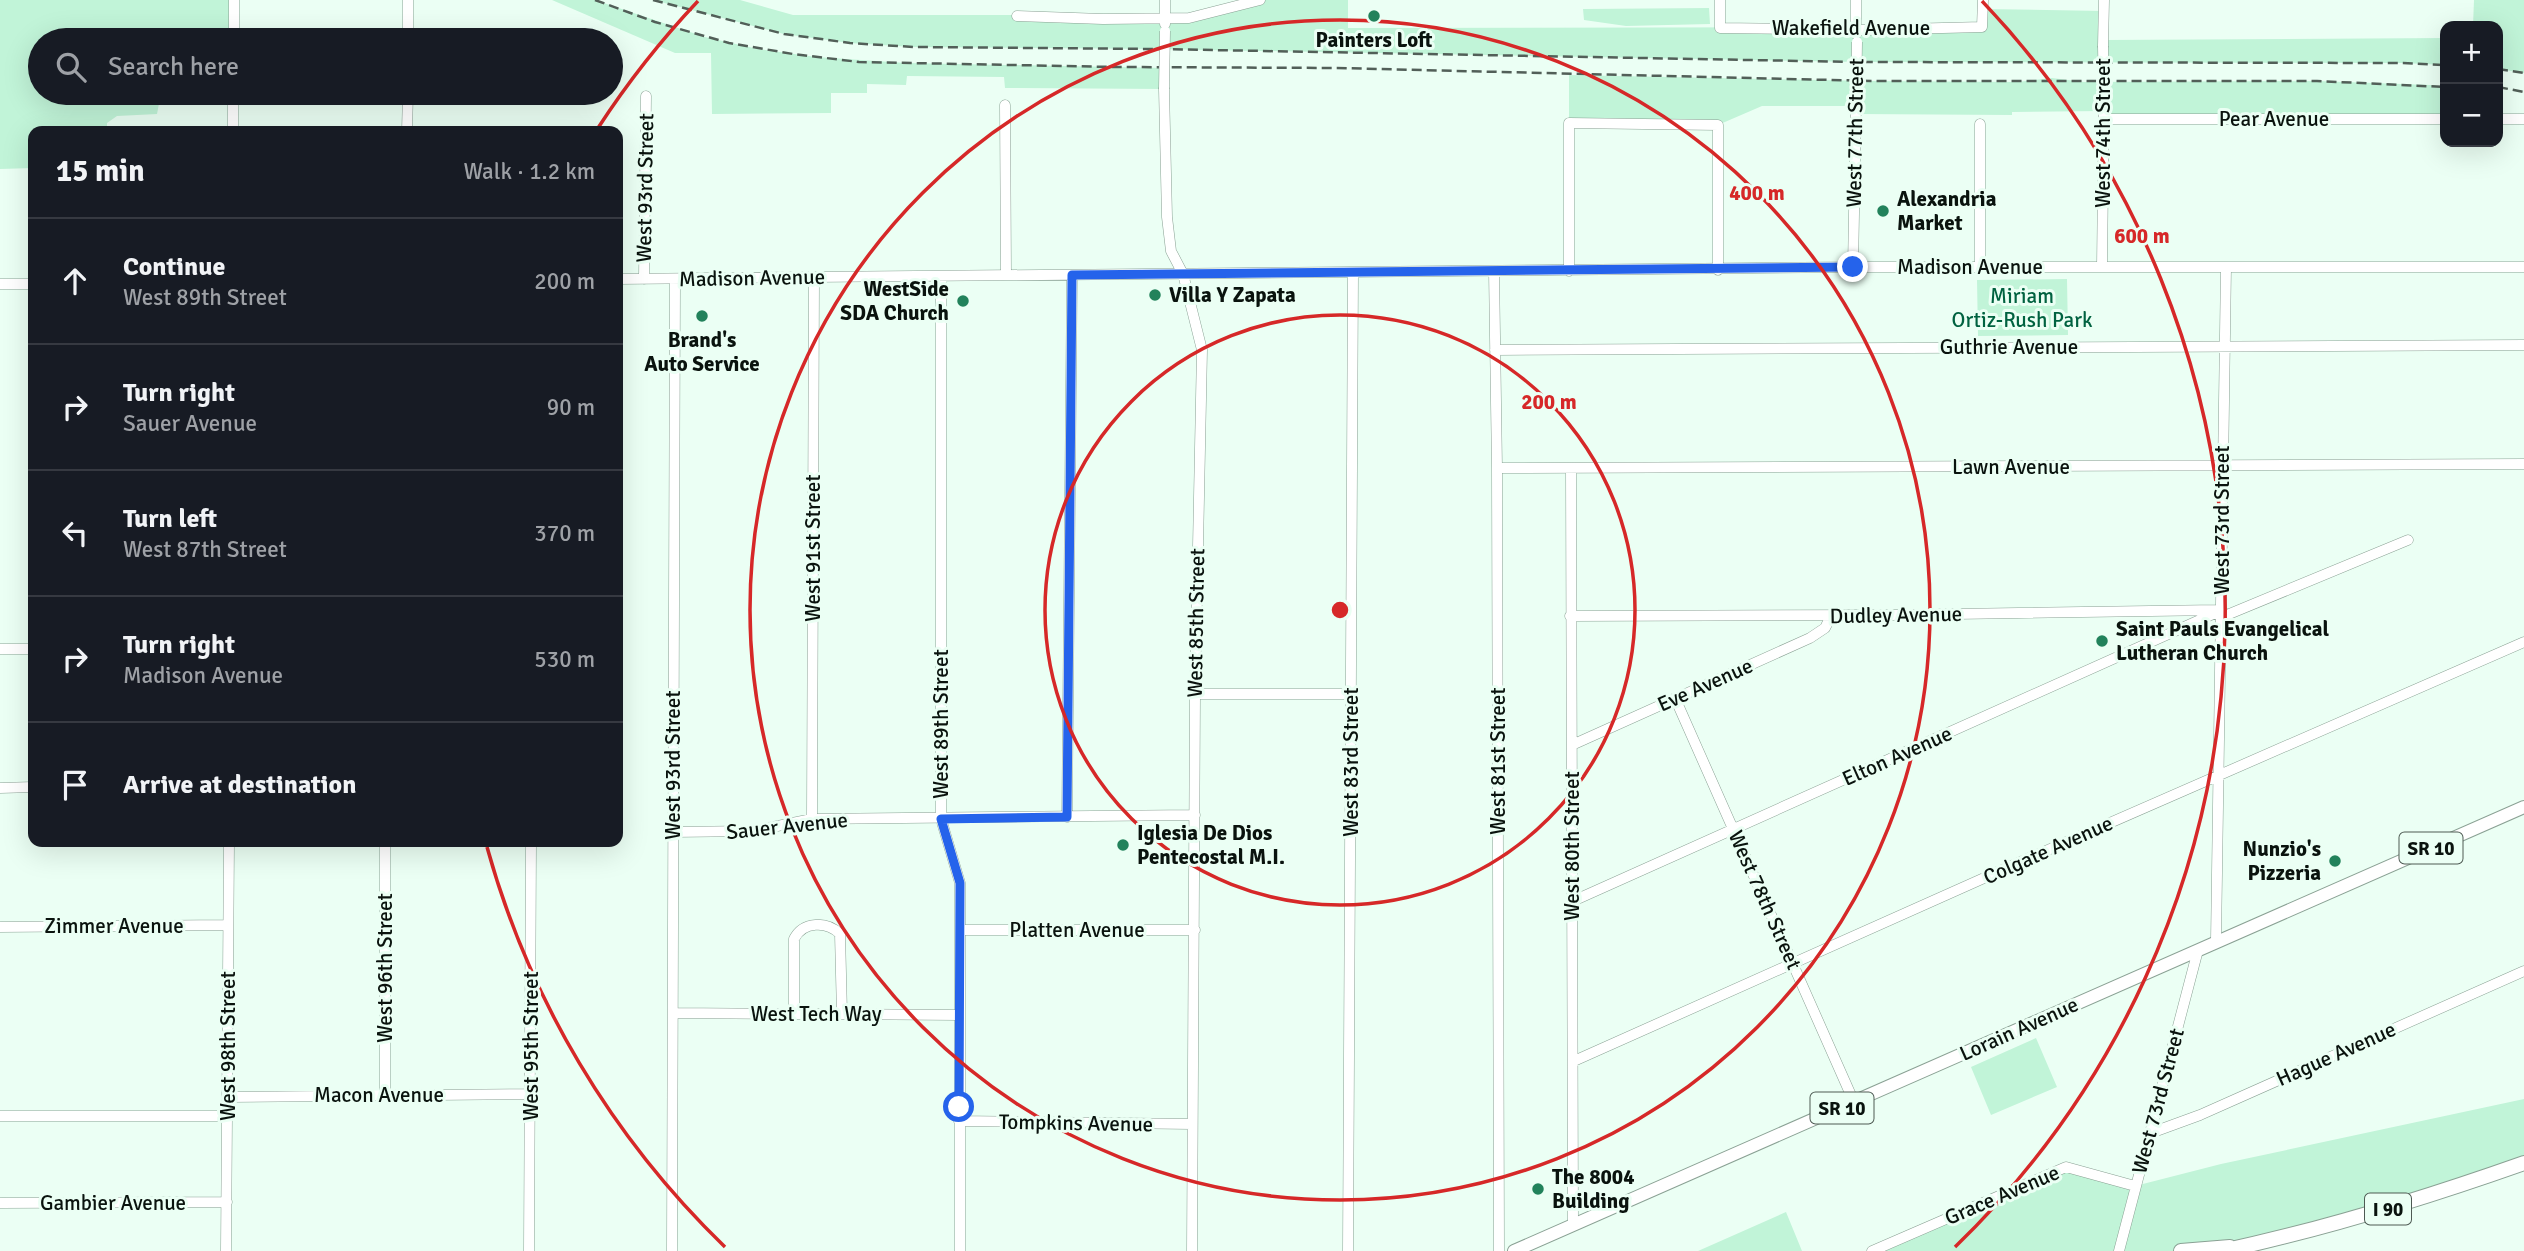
<!DOCTYPE html>
<meta charset="utf-8">
<style>
:root{--surface:#171b24;--page:#242831;--text:#f1f3f6;--muted:#9ea1a6;--line:#363941}
body{margin:0;font-family:Signika,sans-serif;background:var(--page);color:var(--text)}
.controls{position:absolute;right:21px;top:21px;display:grid;overflow:hidden;border-radius:14px;box-shadow:0 7px 28px #0002}
.controls button{width:63px;height:63px;display:grid;place-items:center;padding:0;border:0;border-bottom:2px solid var(--line);background:var(--surface);color:var(--text);font:35px sans-serif}
.stop{position:absolute;width:21px;height:21px;margin:-16px;border:5px solid #2563eb;border-radius:50%;background:#fff}
.stop.end{background:#2563eb;border-color:#fff;box-shadow:0 2px 7px #0008}
.list{margin:0;padding:0;list-style:none}
h2{display:flex;justify-content:space-between;align-items:center;height:91px;margin:0;padding:0 28px;font-size:30px}
h2 small{font-size:23px;font-weight:400;color:var(--muted)}
.list li{display:grid;grid-template-columns:46px 1fr auto;gap:21px;align-items:center;box-sizing:border-box;height:126px;padding:0 28px;border-top:2px solid var(--line)}
.list b{display:block;font-size:26px;white-space:nowrap}
.list p{margin:0;font-size:23px;white-space:nowrap;color:var(--muted)}
.list em{font-size:23px;font-style:normal;color:var(--muted)}
.icon{flex:none;width:38px;height:38px;fill:none;stroke:currentColor;stroke-width:2;stroke-linecap:round;stroke-linejoin:round}
.map{position:relative;flex:none;width:2524px;height:1251px;overflow:hidden}
.search{position:absolute;background:var(--surface);box-shadow:0 7px 28px #0002;left:28px;top:28px;width:595px;height:77px;display:flex;align-items:center;gap:18px;box-sizing:border-box;padding:0 24px;border-radius:38px;color:var(--muted);font-size:26px}
.panel{position:absolute;background:var(--surface);box-shadow:0 7px 28px #0002;left:28px;top:126px;width:595px;height:721px;border-radius:14px}
.map>svg:first-child{display:block}
.green{fill:#c1f4d8}
.lines{fill:none;stroke-linecap:round;stroke-linejoin:round}
.minor-casing{stroke:#8aa194;stroke-width:11}
.major-casing{stroke:#8aa194;stroke-width:14}
.highway-casing{stroke:#8aa194;stroke-width:16}
.minor{stroke:#fff;stroke-width:10}
.major{stroke:#fff;stroke-width:12}
.highway{stroke:#fff;stroke-width:14}
.rail{stroke:#525f58;stroke-width:2.5;stroke-dasharray:10 5;stroke-linecap:butt}
.minor-bridge-casing{stroke:#8aa194;stroke-width:11;stroke-linecap:butt}
.minor-bridge{stroke:#fff;stroke-width:10}
.route{stroke:#2563eb;stroke-width:9}
.ring{fill:none;stroke:#d62828;stroke-width:3.5}
.poi-dot{fill:#22825b;stroke:#ebfff4;stroke-width:2.5}
.labels{text-anchor:middle;stroke-width:6;stroke-linejoin:round;paint-order:stroke}
.shield{fill:#ebfff4;stroke:#4e5a53;stroke-width:2}
.shield-label{font-size:19px;font-weight:bold;fill:#0a130e}
.street-label{font-size:21px;fill:#0a130e;stroke:#ebfff4}
.poi-label{font-size:21px;font-weight:bold;fill:#0a130e;stroke:#ebfff4;text-anchor:start}
.park-label{font-size:21px;fill:#006240;stroke:#ebfff4}
.centre{fill:#d62828;stroke:#ebfff4;stroke-width:3.5}
.ring-label{font-size:21px;text-anchor:middle;font-weight:bold;fill:#d62828;stroke:#ebfff4;stroke-width:6;stroke-linejoin:round;paint-order:stroke}
</style>
<div class="map">
<svg width="2524" height="1251" viewBox="0 0 2524 1251">
<rect width="100%" height="100%" fill="#ebfff4"/>
<path class="green" d="M0,0h234v40h-194v53h121l-4,21 -40,2 -10,7v8h-74v37l-33,1z
M552,0h43l110,37 53,12 58,8 90,6 259,5 -1,21 -159,-1 -1,-11 -97,-1 -1,9 -39,-1v9h-36v20l-119,1 -1,-61h-36z
M653,0h87l53,15h217l156,4 94,-19h88v28l634,-1 1,-18 121,2v29l341,-2v27l-42,-2 -546,-1 -700,-13 -244,-2 -63,-4 -66,-9z
M2474,0h50v73l-26,-4v-43h-25z
M1709,8l1,16 -84,2 -42,-6 -1,-11z
M1569,75l304,6 145,1 34,-4 32,4 233,-1 113,4 15,2v32h-341l-1,-8 -91,1v3l-156,-1v-8h-94l-44,19 -149,-2z
M2067,279l1,56 -90,1 -1,-56z
M2036,1038l21,49 -66,28 -20,-48z
M2524,1099v64l-179,58 -164,30h-309l194,-84 69,19 86,-22z
M1786,1212l16,39h-104z"/>
<g class="lines">
<defs>
<path id="minor" d="M1720,0v28l144,2 118,-3 1,-27
M1856,0v34
M1017,16l86,3 86,-1 71,-18
M1165,24v-24
M234,40v-40
M408,40v-40
M2103,46l1,-46
M1164,89l3,128 4,34 12,23 19,76 -7,344 -3,557
M1005,105l1,170
M2104,119h341
M2498,119h26
M1980,124v143
M233,131v-38
M407,131l1,-38
M1853,267l3,-161
M2102,267l2,-171
M1494,271l3,197 2,783
M1569,271v-148l149,2v145
M941,277v542l19,64v368
M618,279l1235,-12h671
M644,279l2,-183
M0,284h33
M1495,350l1029,-5
M1497,468l1027,-4
M1571,468l2,756
M1570,616l322,-1 326,-5
M2222,617l186,-77
M0,649h33
M1195,694h156
M1675,698l179,404
M1572,745l238,-107 15,-10 6,-12
M0,788l33,-1
M1067,817l5,-542
M812,819l2,-542
M672,832l81,-1 59,-12 383,-4
M385,842v253
M1573,901l649,-291
M0,927l228,-2
M960,930h235
M2216,941l10,-674
M673,1013l286,2
M794,1014v-75c9,-18 33,-18 46,-5l2,80
M1574,1061l428,-191 522,-228
M228,1097l302,-3
M0,1116h228
M959,1121l233,3
M2148,1134l52,-19 324,-144
M0,1203l227,-1
M226,1251l3,-409
M529,1251l2,-409
M672,1251l3,-972
M1348,1251l5,-978
M1872,1251l194,-84 69,19
M2119,1251l79,-301"/>
<path id="major" d="M1514,1251l1010,-444"/>
<path id="highway" d="M2181,1251l49,-4
M2222,1251c103,-22 203,-53 302,-88"/>
</defs>
<use href="#minor" class="minor-casing"/>
<use href="#major" class="major-casing"/>
<use href="#highway" class="highway-casing"/>
<use href="#minor" class="minor"/>
<use href="#major" class="major"/>
<use href="#highway" class="highway"/>
<path class="rail" d="M595,0l60,22 74,21 64,11 66,8 256,5 222,1 536,13h444l128,6
M653,0l131,34 66,9 63,4 244,2 700,13 546,1 42,2
M2498,69l26,4
M2498,87l26,5"/>
<defs>
<path id="minor-bridge" d="M2103,46l1,50
M1164,89l1,-58
M1856,106l1,-64"/>
</defs>
<use href="#minor-bridge" class="minor-bridge-casing"/>
<use href="#minor-bridge" class="minor-bridge"/>
</g>
<g class="lines">
<path class="route" d="M959,1107l1,-224 -19,-64 126,-2 5,-542 781,-8"/>
</g>
<g class="ring">
<circle cx="1340" cy="610" r="295"/>
<circle cx="1340" cy="610" r="590"/>
<path d="M725 1247A885 885 0 0 1 487 847M598 128A885 885 0 0 1 698 1M1982 1A885 885 0 0 1 1955 1247"/>
</g>
<g class="poi-dot">
<circle cx="1374" cy="16" r="7"/>
<circle cx="1883" cy="211" r="7"/>
<circle cx="1155" cy="295" r="7"/>
<circle cx="963" cy="301" r="7"/>
<circle cx="702" cy="316" r="7"/>
<circle cx="2102" cy="641" r="7"/>
<circle cx="1123" cy="845" r="7"/>
<circle cx="2335" cy="861" r="7"/>
<circle cx="1538" cy="1189" r="7"/>
</g>
<g class="labels">
<g class="shield">
<rect x="2399.5" y="832.5" width="63" height="31" rx="5"/>
<rect x="1810.5" y="1092.5" width="63" height="31" rx="5"/>
<rect x="2365" y="1193.5" width="46" height="31" rx="5"/>
</g>
<g class="shield-label">
<text x="2431" y="855">SR 10</text>
<text x="1842" y="1115">SR 10</text>
<text x="2388" y="1216">I 90</text>
</g>
<g class="street-label">
<text x="1851" y="35">Wakefield Avenue</text>
<text x="2274" y="126">Pear Avenue</text>
<text transform="translate(1855 133) rotate(-89)" y="7">West 77th Street</text>
<text transform="translate(2103 133) rotate(-90)" y="7">West 74th Street</text>
<text transform="translate(645 188) rotate(-89)" y="7">West 93rd Street</text>
<text x="1970" y="274">Madison Avenue</text>
<text transform="translate(752 278) rotate(-1)" y="7">Madison Avenue</text>
<text x="2009" y="354">Guthrie Avenue</text>
<text x="2011" y="474">Lawn Avenue</text>
<text transform="translate(2222 520) rotate(-90)" y="7">West 73rd Street</text>
<text transform="translate(813 548) rotate(-90)" y="7">West 91st Street</text>
<text transform="translate(1896 615) rotate(-1)" y="7">Dudley Avenue</text>
<text transform="translate(1196 623) rotate(-89)" y="7">West 85th Street</text>
<text transform="translate(1705 685) rotate(-24)" y="7">Eve Avenue</text>
<text transform="translate(941 724) rotate(-90)" y="7">West 89th Street</text>
<text transform="translate(1897 756) rotate(-24)" y="7">Elton Avenue</text>
<text transform="translate(1498 761) rotate(-90)" y="7">West 81st Street</text>
<text transform="translate(1351 762) rotate(-90)" y="7">West 83rd Street</text>
<text transform="translate(673 765) rotate(-90)" y="7">West 93rd Street</text>
<text transform="translate(787 826) rotate(-6)" y="7">Sauer Avenue</text>
<text transform="translate(1572 846) rotate(-90)" y="7">West 80th Street</text>
<text transform="translate(2048 850) rotate(-24)" y="7">Colgate Avenue</text>
<text transform="translate(1765 900) rotate(66)" y="7">West 78th Street</text>
<text x="114" y="933">Zimmer Avenue</text>
<text x="1077" y="937">Platten Avenue</text>
<text transform="translate(385 968) rotate(-90)" y="7">West 96th Street</text>
<text x="816" y="1021">West Tech Way</text>
<text transform="translate(2019 1029) rotate(-24)" y="7">Lorain Avenue</text>
<text transform="translate(228 1046) rotate(-90)" y="7">West 98th Street</text>
<text transform="translate(531 1046) rotate(-90)" y="7">West 95th Street</text>
<text transform="translate(2336 1054) rotate(-24)" y="7">Hague Avenue</text>
<text x="379" y="1102">Macon Avenue</text>
<text transform="translate(2158 1101) rotate(-75)" y="7">West 73rd Street</text>
<text transform="translate(1076 1123) rotate(1)" y="7">Tompkins Avenue</text>
<text transform="translate(2002 1195) rotate(-23)" y="7">Grace Avenue</text>
<text x="113" y="1210">Gambier Avenue</text>
</g>
<g class="poi-label">
<text x="1374" y="47" text-anchor="middle">Painters Loft</text>
<text x="1897" y="206">Alexandria<tspan x="1897" dy="24">Market</tspan></text>
<text x="949" y="296" text-anchor="end">WestSide<tspan x="949" dy="24">SDA Church</tspan></text>
<text x="1169" y="302">Villa Y Zapata</text>
<text x="702" y="347" text-anchor="middle">Brand's<tspan x="702" dy="24">Auto Service</tspan></text>
<text x="2116" y="636">Saint Pauls Evangelical<tspan x="2116" dy="24">Lutheran Church</tspan></text>
<text x="1137" y="840">Iglesia De Dios<tspan x="1137" dy="24">Pentecostal M.I.</tspan></text>
<text x="2321" y="856" text-anchor="end">Nunzio's<tspan x="2321" dy="24">Pizzeria</tspan></text>
<text x="1552" y="1184">The 8004<tspan x="1552" dy="24">Building</tspan></text>
</g>
<g class="park-label">
<text x="2022" y="303">Miriam<tspan x="2022" dy="24">Ortiz-Rush Park</tspan></text>
</g>
</g>
<circle cx="1340" cy="610" r="10" class="centre"/>
<g class="ring-label">
<text x="1757" y="200">400 m</text>
<text x="2142" y="243">600 m</text>
<text x="1549" y="409">200 m</text>
</g>
</svg>
<div class="controls">
<button>+</button>
<button>−</button>
</div>
<div class="stop" style="left:959px;top:1107px"></div>
<div class="stop end" style="left:1853px;top:267px"></div>
<div class="search"><svg class="icon" aria-label="search" viewBox="0 0 24 24"><circle cx="10" cy="10" r="6"/><path d="M15 15l6 6"/></svg>Search here</div>
<section class="panel">
<h2>15 min<small>Walk · 1.2 km</small></h2>
<ul class="list">
<li><svg class="icon" aria-label="ahead" viewBox="0 0 24 24"><path d="M12 20V5M6 11l6-6 6 6"/></svg><div><b>Continue</b><p>West 89th Street</p></div><em>200 m</em></li>
<li><svg class="icon" aria-label="right" viewBox="0 0 24 24"><path d="M7 20v-9h11M14 6l5 5-5 5"/></svg><div><b>Turn right</b><p>Sauer Avenue</p></div><em>90 m</em></li>
<li><svg class="icon" aria-label="left" viewBox="0 0 24 24"><path d="M17 20v-9H6M10 6l-5 5 5 5"/></svg><div><b>Turn left</b><p>West 87th Street</p></div><em>370 m</em></li>
<li><svg class="icon" aria-label="right" viewBox="0 0 24 24"><path d="M7 20v-9h11M14 6l5 5-5 5"/></svg><div><b>Turn right</b><p>Madison Avenue</p></div><em>530 m</em></li>
<li><svg class="icon" aria-label="arrive" viewBox="0 0 24 24"><path d="M6 21V4h12l-3 4 3 4H6"/></svg><div><b>Arrive at destination</b></div></li>
</ul>
</section>
</div>
